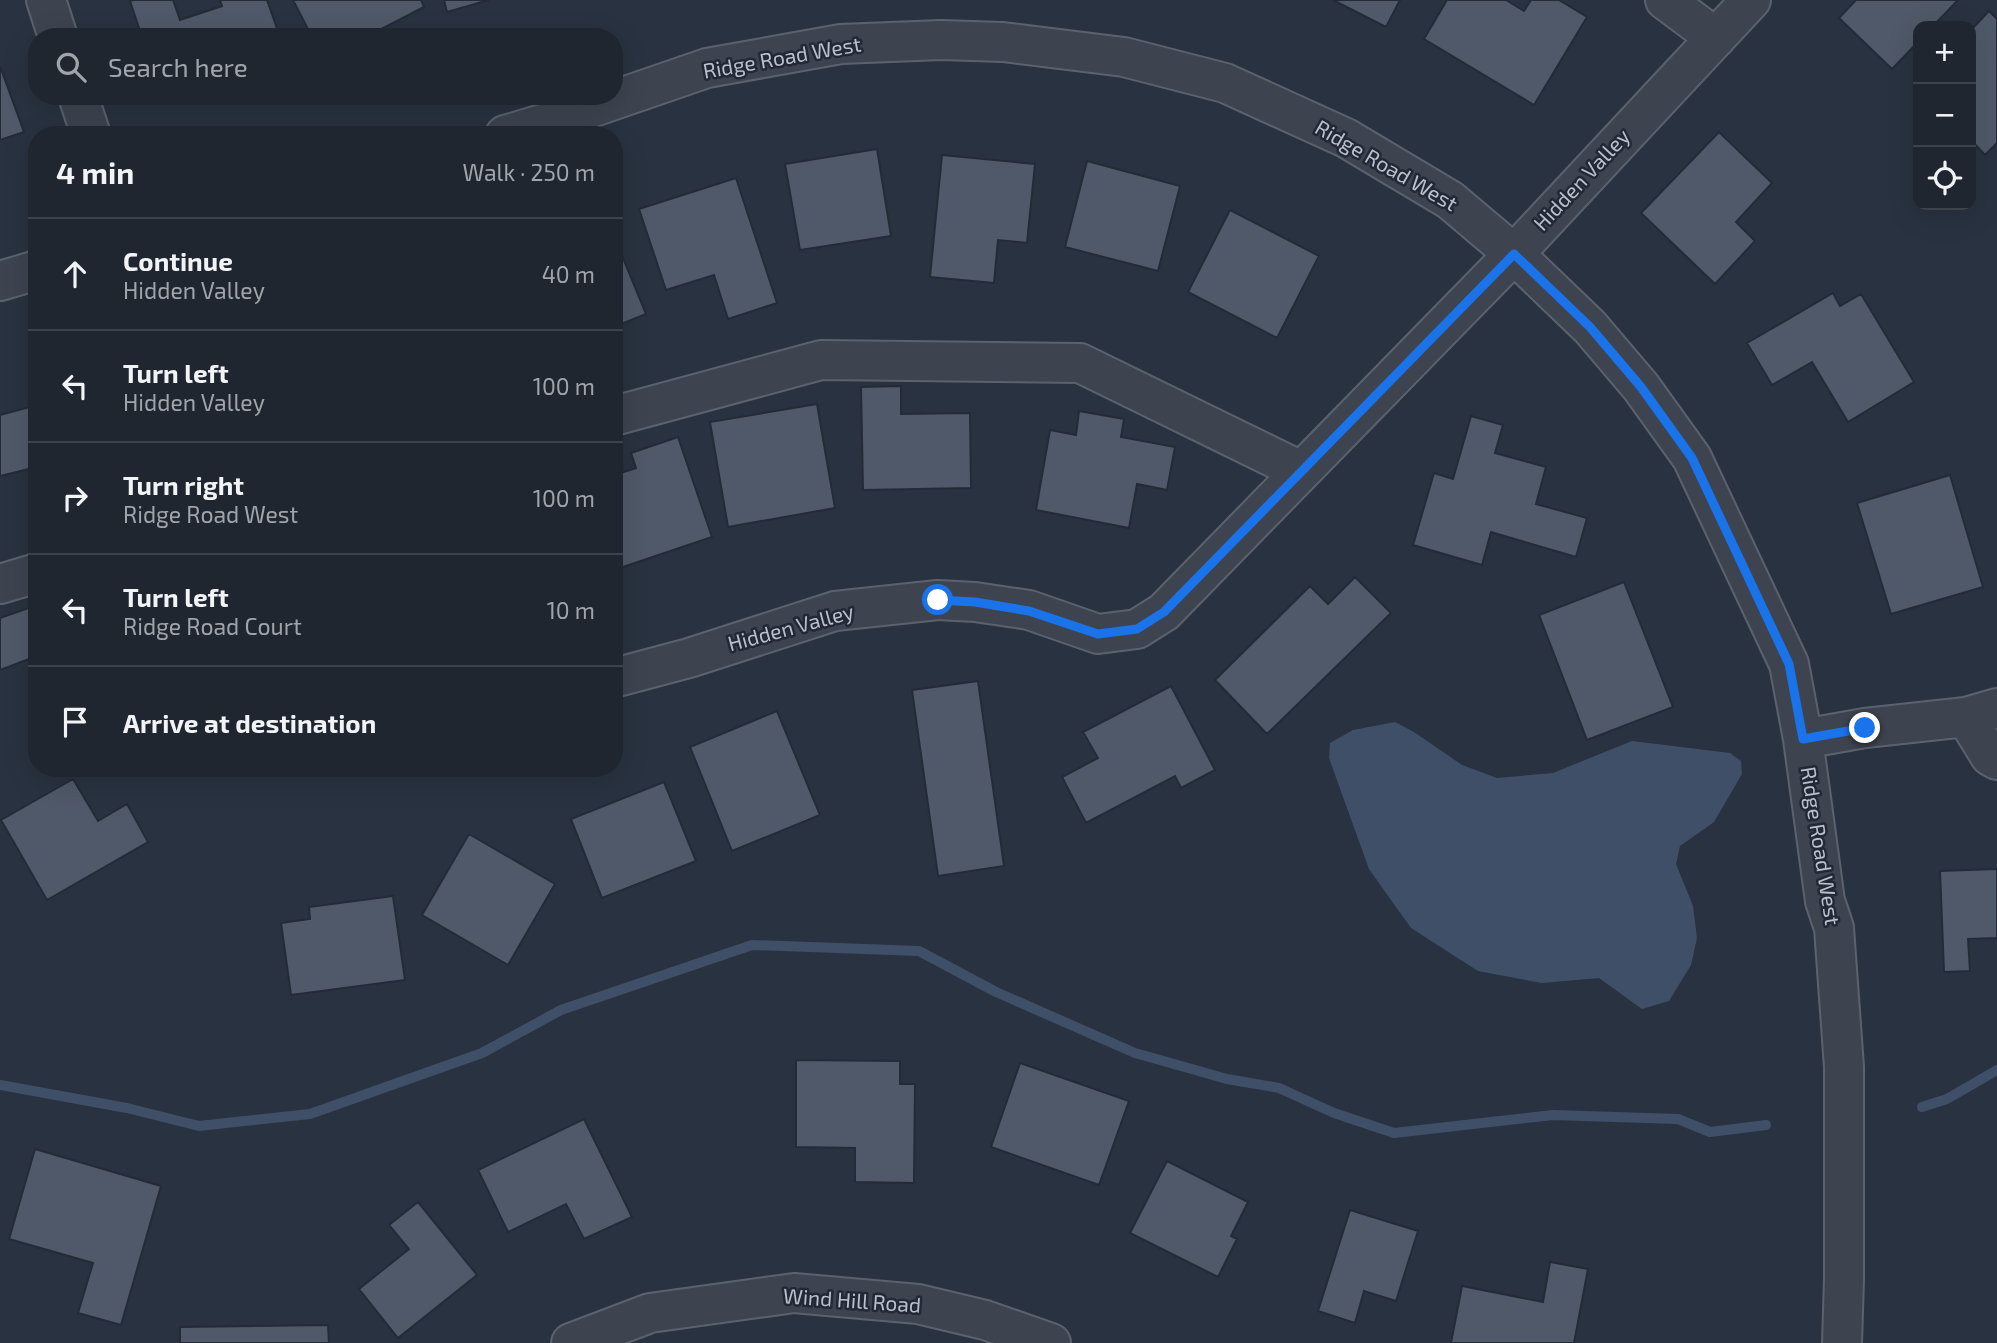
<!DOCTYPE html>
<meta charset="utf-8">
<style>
:root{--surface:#1f2630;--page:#2c323c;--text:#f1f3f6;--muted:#a1a5ab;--line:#3c434c}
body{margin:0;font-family:"Exo 2",sans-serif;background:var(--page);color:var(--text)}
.controls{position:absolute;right:21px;top:21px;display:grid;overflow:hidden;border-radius:14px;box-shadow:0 7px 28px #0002}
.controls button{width:63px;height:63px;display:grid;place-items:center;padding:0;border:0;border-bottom:2px solid var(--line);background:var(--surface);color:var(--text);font:35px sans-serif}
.stop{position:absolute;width:21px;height:21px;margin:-16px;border:5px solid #1a73e8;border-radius:50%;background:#fff}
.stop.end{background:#1a73e8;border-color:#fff;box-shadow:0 2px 7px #0008}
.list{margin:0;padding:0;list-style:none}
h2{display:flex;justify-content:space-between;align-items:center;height:91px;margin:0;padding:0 28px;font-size:30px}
h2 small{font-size:23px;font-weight:400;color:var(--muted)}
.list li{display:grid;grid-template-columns:46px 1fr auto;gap:21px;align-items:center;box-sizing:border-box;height:112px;padding:0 28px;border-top:2px solid var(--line)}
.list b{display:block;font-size:26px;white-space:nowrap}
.list p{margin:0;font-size:23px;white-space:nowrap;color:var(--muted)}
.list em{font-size:23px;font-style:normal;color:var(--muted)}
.icon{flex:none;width:38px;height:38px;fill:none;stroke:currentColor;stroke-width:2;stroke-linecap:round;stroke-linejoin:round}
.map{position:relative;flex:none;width:1997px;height:1343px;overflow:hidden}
.search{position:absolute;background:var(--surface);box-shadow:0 7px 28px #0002;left:28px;top:28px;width:595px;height:77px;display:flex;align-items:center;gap:18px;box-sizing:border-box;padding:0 24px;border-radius:28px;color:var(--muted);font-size:26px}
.panel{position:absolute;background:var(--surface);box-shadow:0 7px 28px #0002;left:28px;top:126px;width:595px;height:651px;border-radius:28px}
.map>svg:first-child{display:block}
.water{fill:#404f68}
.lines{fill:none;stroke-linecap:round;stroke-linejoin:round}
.stream{stroke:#404f68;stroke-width:10}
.building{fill:#505969;stroke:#242b37;stroke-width:2}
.minor-casing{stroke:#5b626d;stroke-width:42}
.minor{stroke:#3d4450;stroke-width:38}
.route{stroke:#1a73e8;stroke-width:9}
.labels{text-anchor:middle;stroke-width:5;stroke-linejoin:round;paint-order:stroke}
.street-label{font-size:21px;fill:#bac0ca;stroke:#222936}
</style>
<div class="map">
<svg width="1997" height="1343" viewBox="0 0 1997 1343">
<rect width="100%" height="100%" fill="#293240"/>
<path class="water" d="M1395,722l19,10 48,33 35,13 56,-5 79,-32 98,12 11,8 1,13 -28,48 -34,24 -4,18 17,42 4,32 -6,27 -22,36 -27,8 -43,-31 -57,5 -64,-12 -67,-43 -42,-59 -40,-111 1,-15 23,-13z"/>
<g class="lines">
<path class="stream" d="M0,1085l127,23 72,18 111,-12 172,-61 79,-43 191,-65 167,6 77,41 139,61 92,26 52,9 55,25 60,20 159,-18 125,4 32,13 56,-7
M1922,1107l25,-8 50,-29"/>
</g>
<path class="building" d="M134,0h39l7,20 42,-14 -2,-6h47l13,37h-138l-12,-36z
M293,0h128l3,7 -58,30h-54z
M444,0h45l-42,12z
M1333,0h67l-14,27z
M1447,0h59l18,11 7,-11h28l28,17 -53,88 -110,-66z
M1856,0h102l-25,26h-15v16l-26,27 -53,-51z
M1989,11l8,8v124l-12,12 -14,-15v-110z
M0,66l24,66 -24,8z
M1719,132l53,51 -36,39 19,19 -40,43 -74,-71z
M877,149l14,87 -91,14 -15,-86z
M942,155l93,9 -8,79 -29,-3 -4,43 -64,-6z
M1087,161l93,25 -22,85 -93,-24z
M736,178l41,125 -49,16 -14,-44 -48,15 -27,-81z
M1230,210l89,46 -42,82 -89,-46z
M614,236l32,78 -32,13z
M1833,293l7,13 21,-12 53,88 -66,40 -36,-60 -40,23 -25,-42z
M901,386v28l69,-1 1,75 -108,2 -2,-103z
M817,404l18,104 -107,19 -18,-105z
M37,405v62l-37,9v-61z
M1079,411l45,8 -3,18 54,10 -8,43 -30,-6 -8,44 -93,-18 14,-80 26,5z
M1471,416l32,9 -8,28 51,14 -10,37 51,14 -11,39 -85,-25 -9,33 -69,-20 21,-72 19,6z
M678,437l34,100 -98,33v-95l22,-7 -5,-15z
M1950,475l33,112 -92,27 -34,-111z
M1355,577l36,36 -124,121 -52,-54 95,-94 18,18z
M1624,582l49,125 -86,33 -48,-125z
M37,605v51l-37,14v-52z
M978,681l26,185 -66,10 -26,-186z
M1171,686l44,84 -34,18 -6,-12 -89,47 -24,-46 36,-19 -15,-26z
M777,711l43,104 -88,36 -42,-104z
M73,779l25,42 29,-17 21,38 -101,58 -46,-80z
M664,782l32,79 -94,37 -31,-79z
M469,834l86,50 -47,81 -86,-50z
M1997,869v69l-29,1 2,32 -26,1 -4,-101z
M393,896l12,84 -114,15 -10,-72 29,-4 -1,-12z
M796,1060l104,1v23h15l-1,99 -59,-1v-34l-59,-1z
M1020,1063l109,38 -30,84 -108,-38z
M584,1119l48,98 -48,22 -18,-35 -58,28 -30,-62z
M35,1149l126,37 -40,139 -43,-12 15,-50 -84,-24z
M1167,1161l81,41 -17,34 6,3 -19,38 -88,-44z
M418,1202l59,73 -79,63 -39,-49 50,-40 -20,-24z
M1350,1210l68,21 -22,70 -32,-10 -9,32 -37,-12z
M1550,1262l38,7 -14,74h-123l11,-57 81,16z
M328,1325l1,18h-149v-16z"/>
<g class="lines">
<defs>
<path id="minor" d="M46,0l12,37
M1665,0l51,38
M78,96l13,39
M505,135l51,-15 151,-52 134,-24 100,-4 62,2 121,15 101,26 121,55 104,62 64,54 76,73 51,60 51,71 97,206 14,75 22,162 9,27 10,139v212l-2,64
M0,281l37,-11
M614,416l207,-56 259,3 221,108
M0,584l37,-11
M614,678l75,-20 146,-47 103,-11 37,2 54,8 69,24 39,-5 27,-17 350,-358 237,-254
M1997,708l-31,9 24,39 7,4
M1803,739l62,-11 101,-11
M571,1343l79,-30 144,-20 124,11 67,16 66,23"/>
</defs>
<use href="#minor" class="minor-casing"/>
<use href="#minor" class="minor"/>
</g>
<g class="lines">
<path class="route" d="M938,600l37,2 54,9 69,23 39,-5 27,-17 350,-358 76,73 51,60 51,71 97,206 14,75 62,-11"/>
</g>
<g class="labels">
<g class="street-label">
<text transform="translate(782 58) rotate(-10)" y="7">Ridge Road West</text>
<text transform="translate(1386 166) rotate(30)" y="7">Ridge Road West</text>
<text transform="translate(1582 180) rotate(-47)" y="7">Hidden Valley</text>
<text transform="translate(791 628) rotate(-15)" y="7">Hidden Valley</text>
<text transform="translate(1820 846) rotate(81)" y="7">Ridge Road West</text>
<text transform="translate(852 1301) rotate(4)" y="7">Wind Hill Road</text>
</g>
</g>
</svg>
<div class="controls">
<button>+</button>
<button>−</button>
<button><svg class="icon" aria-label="locate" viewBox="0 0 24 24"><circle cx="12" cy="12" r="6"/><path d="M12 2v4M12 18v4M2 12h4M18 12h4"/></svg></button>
</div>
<div class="stop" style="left:938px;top:600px"></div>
<div class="stop end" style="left:1865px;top:728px"></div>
<div class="search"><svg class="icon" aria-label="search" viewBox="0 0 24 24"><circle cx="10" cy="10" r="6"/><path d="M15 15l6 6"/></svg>Search here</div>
<section class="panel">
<h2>4 min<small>Walk · 250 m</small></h2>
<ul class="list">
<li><svg class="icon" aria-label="ahead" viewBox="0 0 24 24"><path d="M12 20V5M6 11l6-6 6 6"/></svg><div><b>Continue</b><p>Hidden Valley</p></div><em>40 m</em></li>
<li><svg class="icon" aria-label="left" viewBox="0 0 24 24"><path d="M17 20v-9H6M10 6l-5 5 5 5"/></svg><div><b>Turn left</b><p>Hidden Valley</p></div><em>100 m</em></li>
<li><svg class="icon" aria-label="right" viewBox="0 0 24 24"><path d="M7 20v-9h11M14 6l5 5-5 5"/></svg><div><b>Turn right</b><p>Ridge Road West</p></div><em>100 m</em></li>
<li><svg class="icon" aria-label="left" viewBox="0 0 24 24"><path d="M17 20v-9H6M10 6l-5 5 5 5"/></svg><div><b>Turn left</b><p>Ridge Road Court</p></div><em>10 m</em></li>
<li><svg class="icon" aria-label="arrive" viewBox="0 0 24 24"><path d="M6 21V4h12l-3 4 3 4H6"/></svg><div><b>Arrive at destination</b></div></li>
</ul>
</section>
</div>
